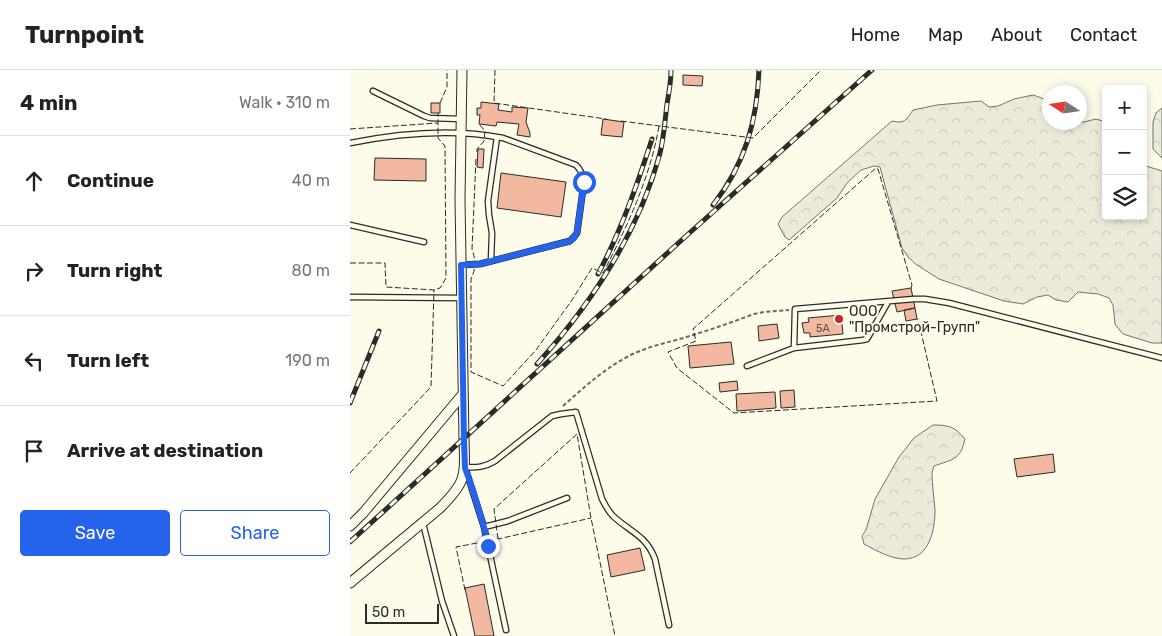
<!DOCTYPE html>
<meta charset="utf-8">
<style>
:root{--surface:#fff;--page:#f2f2f2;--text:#222;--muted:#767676;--line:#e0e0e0;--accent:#2563eb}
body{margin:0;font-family:Rubik,sans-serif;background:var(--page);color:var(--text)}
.controls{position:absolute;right:15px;top:15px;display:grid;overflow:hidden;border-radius:5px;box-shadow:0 2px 8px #0003}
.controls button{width:45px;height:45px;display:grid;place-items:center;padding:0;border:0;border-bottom:1px solid var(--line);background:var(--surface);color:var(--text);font:25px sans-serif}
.compass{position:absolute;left:692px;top:15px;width:45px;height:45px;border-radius:50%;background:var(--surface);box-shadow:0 2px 8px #0003;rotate:282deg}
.scale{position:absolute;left:15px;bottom:12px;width:74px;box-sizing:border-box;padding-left:5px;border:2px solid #2b2b2b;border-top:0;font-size:14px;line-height:18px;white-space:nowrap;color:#2b2b2b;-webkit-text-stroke:4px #fdfbea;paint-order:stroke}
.stop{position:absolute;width:15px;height:15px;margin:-11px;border:4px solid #2563eb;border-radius:50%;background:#fff}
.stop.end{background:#2563eb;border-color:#fff;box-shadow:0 1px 5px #0008}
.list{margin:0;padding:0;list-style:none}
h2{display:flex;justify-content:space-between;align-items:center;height:65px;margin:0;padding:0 20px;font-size:21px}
h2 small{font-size:16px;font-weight:400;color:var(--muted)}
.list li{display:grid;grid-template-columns:32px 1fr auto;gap:15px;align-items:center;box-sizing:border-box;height:90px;padding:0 20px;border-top:1px solid var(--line)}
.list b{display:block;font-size:19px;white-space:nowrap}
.list em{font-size:16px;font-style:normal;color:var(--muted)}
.actions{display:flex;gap:10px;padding:15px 20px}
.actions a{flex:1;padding:11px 0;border:1px solid var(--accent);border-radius:5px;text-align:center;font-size:18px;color:var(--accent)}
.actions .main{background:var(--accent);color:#fff}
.icon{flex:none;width:28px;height:28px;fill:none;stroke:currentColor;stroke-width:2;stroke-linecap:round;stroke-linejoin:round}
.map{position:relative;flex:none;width:812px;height:566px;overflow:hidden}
header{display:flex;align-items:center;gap:30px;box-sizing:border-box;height:70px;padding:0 25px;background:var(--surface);border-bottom:1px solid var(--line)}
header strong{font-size:24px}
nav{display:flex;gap:28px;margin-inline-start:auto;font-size:18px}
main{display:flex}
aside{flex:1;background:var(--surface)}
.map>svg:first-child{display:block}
.forest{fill:url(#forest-crowns);stroke:#74746e}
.building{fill:#f2b8a0;stroke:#2b2b2b}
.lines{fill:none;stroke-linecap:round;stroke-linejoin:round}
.lane-casing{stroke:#2b2b2b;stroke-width:7}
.street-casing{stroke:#2b2b2b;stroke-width:11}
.path{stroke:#6a6964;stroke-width:2;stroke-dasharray:4 2.5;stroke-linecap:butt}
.lane{stroke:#fdfbea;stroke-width:4.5}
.street{stroke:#fdfbea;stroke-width:9}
.rail-casing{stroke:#2b2b2b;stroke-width:5}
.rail{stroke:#fdfbea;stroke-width:3;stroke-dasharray:9;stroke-linecap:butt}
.fence{stroke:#2b2b2b;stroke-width:1;stroke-dasharray:6 2.5;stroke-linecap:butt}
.route{stroke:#2563eb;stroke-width:6}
.poi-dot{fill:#c62828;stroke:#fdfbea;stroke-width:2}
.labels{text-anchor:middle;stroke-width:4;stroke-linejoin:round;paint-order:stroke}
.number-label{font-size:11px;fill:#5d4e48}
.poi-label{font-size:14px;fill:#2b2b2b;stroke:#fdfbea;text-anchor:start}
</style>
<header>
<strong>Turnpoint</strong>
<nav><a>Home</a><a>Map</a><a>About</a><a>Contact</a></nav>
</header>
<main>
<aside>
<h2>4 min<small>Walk · 310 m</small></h2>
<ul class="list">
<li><svg class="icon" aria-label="ahead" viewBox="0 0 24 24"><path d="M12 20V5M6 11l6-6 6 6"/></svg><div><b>Continue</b></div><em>40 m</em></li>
<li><svg class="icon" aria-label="right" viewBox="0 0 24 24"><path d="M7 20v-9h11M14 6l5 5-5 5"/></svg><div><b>Turn right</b></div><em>80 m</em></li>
<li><svg class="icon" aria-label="left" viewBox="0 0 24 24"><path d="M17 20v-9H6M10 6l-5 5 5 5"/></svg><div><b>Turn left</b></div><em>190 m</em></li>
<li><svg class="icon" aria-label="arrive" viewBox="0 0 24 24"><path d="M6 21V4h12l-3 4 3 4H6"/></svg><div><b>Arrive at destination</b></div></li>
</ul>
<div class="actions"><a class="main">Save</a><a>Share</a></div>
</aside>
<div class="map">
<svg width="812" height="566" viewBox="0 0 812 566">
<defs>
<pattern id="forest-crowns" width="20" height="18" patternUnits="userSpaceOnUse" patternTransform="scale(1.25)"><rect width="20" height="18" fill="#ecebdb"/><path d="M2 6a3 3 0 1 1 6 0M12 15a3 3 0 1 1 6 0" fill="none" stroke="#cbcabc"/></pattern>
</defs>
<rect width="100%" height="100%" fill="#fdfbea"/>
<path class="forest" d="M683,25c19,6 17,9 17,27h34l12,-3 10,3v94h37v-51l19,6v172h-10l-29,-9 -8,-10 -2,-19 -4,-7 -11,-4 -20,-2 -10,10 -12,-2 -8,-5 -11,2 -14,7 -19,-3 -65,-22 -22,-14 -9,-8 -6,-9 -22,-81 -6,-1 -13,4 -14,13 -10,15 -48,42 -4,-3 -7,-13 4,-7 110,-96c13,3 14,-1 21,-11l24,-5 44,-4 8,6 9,-1 16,-7z
M812,38v50l-9,-9v-27l3,-9z
M583,355c17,0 22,2 32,14 -5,22 -12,20 -31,27l-2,6c0,13 2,25 3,38 0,21 -6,49 -31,49 -13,0 -29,-9 -40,-15l-2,-8 4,-6 9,-31 24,-42 15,-19z"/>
<path class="building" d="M333,5l20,1 -1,10 -19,-1z
M131,32l18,2 -1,6 14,2v-5l16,1 -2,14 4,11v4l-13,-2 2,-11 -22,-2 -1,4 -17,-2 1,-9h-3v-7h4z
M81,33h9v10h-9z
M253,49l21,3 -2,15 -21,-2z
M128,79h6l-1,19 -6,-1z
M25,88l51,1v22l-52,-1z
M151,103l65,9 -5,35 -64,-9z
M561,218l4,20 -18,4 -5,-21z
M565,238l2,11 -11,2 -2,-11z
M491,245l2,19 -33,3v-4h-6l-2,-10 7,-1 -1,-4z
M427,254l2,14 -20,3 -1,-15z
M381,272l3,22 -44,4 -2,-22z
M387,311l1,9 -18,2 -1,-9z
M444,320l1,17 -14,1 -1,-17z
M425,322l1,16 -39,3 -1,-17z
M703,384l2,18 -38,5 -3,-18z
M290,478l5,22 -34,7 -4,-22z
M134,514l10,52h-19l-10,-48z"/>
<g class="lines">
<defs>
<path id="lane" d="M23,21l51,25 6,2 31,1
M0,73c50,-10 102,-15 153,-5l73,27c5,5 7,10 8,17l-7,51 -3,4 -4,4 -90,23 -19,1
M0,155l74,17
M141,191l1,-28 -3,-18 -1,-14 9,-64
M0,227l112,1
M444,278l69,-8 4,-1 21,-37
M397,296l47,-18 1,-39 119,-10h11l24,4 213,55
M73,453l19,78 12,35
M134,457l24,-6 59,-23
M156,560l-22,-103 -19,-60c12,1 20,0 30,-6l57,-45 9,-2 15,-2 26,87c3,6 6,12 11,17 17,16 33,19 42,43l14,66"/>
<path id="street" d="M0,456l14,-14 99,-118
M0,513l90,-75c27,-27 25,-32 24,-69l-4,-240 2,-129"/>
</defs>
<use href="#lane" class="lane-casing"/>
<use href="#street" class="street-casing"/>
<path class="path" d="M213,336c20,-18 40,-36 64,-49 22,-12 46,-15 69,-23 20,-6 39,-13 58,-20l10,-2 25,-2"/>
<use href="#lane" class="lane"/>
<use href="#street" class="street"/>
<defs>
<path id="rail" d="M363,135c32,-41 44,-83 46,-135
M248,204c23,-43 39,-89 54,-135
M187,294c54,-60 102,-132 123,-211 4,-16 5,-33 7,-49 2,-11 4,-23 4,-34
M0,333l29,-72
M0,472l335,-305 187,-167"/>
</defs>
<use href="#rail" class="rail-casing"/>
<use href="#rail" class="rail"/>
<path class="fence" d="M145,0l-1,33 112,16
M90,33l7,-16v-17
M271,51l132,17 68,-68
M0,59l88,-6
M127,82v-3l7,-8 1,-10 -6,-7
M126,89l-4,90c4,12 4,19 -1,30v93l32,14 33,-36 36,-50 20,-32 11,5c24,-46 47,-95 56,-147
M0,193h35l1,24 48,3 6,-2 6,-10 -1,-132 -7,-8v-25
M561,218l1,-3 -34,-116 -2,-1 -183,161 3,12 -28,11 9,16 57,45 203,-12 -19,-82h-1
M0,403l81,-86 3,-97
M148,469l-4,-30 83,-75 14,84 24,118
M115,520l-9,-43 42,-8 93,-21"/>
</g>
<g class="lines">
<path class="route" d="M138,476l-4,-19 -11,-37 -8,-22 -1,-28 -3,-175 19,-1 90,-23 4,-3 3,-6 7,-50"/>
</g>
<circle class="poi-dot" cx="489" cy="249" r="5"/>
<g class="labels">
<g class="number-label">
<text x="473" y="262">5А</text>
</g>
<g class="poi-label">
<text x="499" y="246">ООО<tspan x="499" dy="16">"Промстрой-Групп"</tspan></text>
</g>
</g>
</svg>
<div class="controls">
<button>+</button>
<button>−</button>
<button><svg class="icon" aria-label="layers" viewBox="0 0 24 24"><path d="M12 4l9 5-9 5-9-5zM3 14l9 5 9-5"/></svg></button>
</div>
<svg class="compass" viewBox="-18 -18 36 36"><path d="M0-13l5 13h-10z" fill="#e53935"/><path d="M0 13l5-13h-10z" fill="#767676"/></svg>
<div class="scale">50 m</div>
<div class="stop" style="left:234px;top:112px"></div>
<div class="stop end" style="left:138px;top:476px"></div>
</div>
</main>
